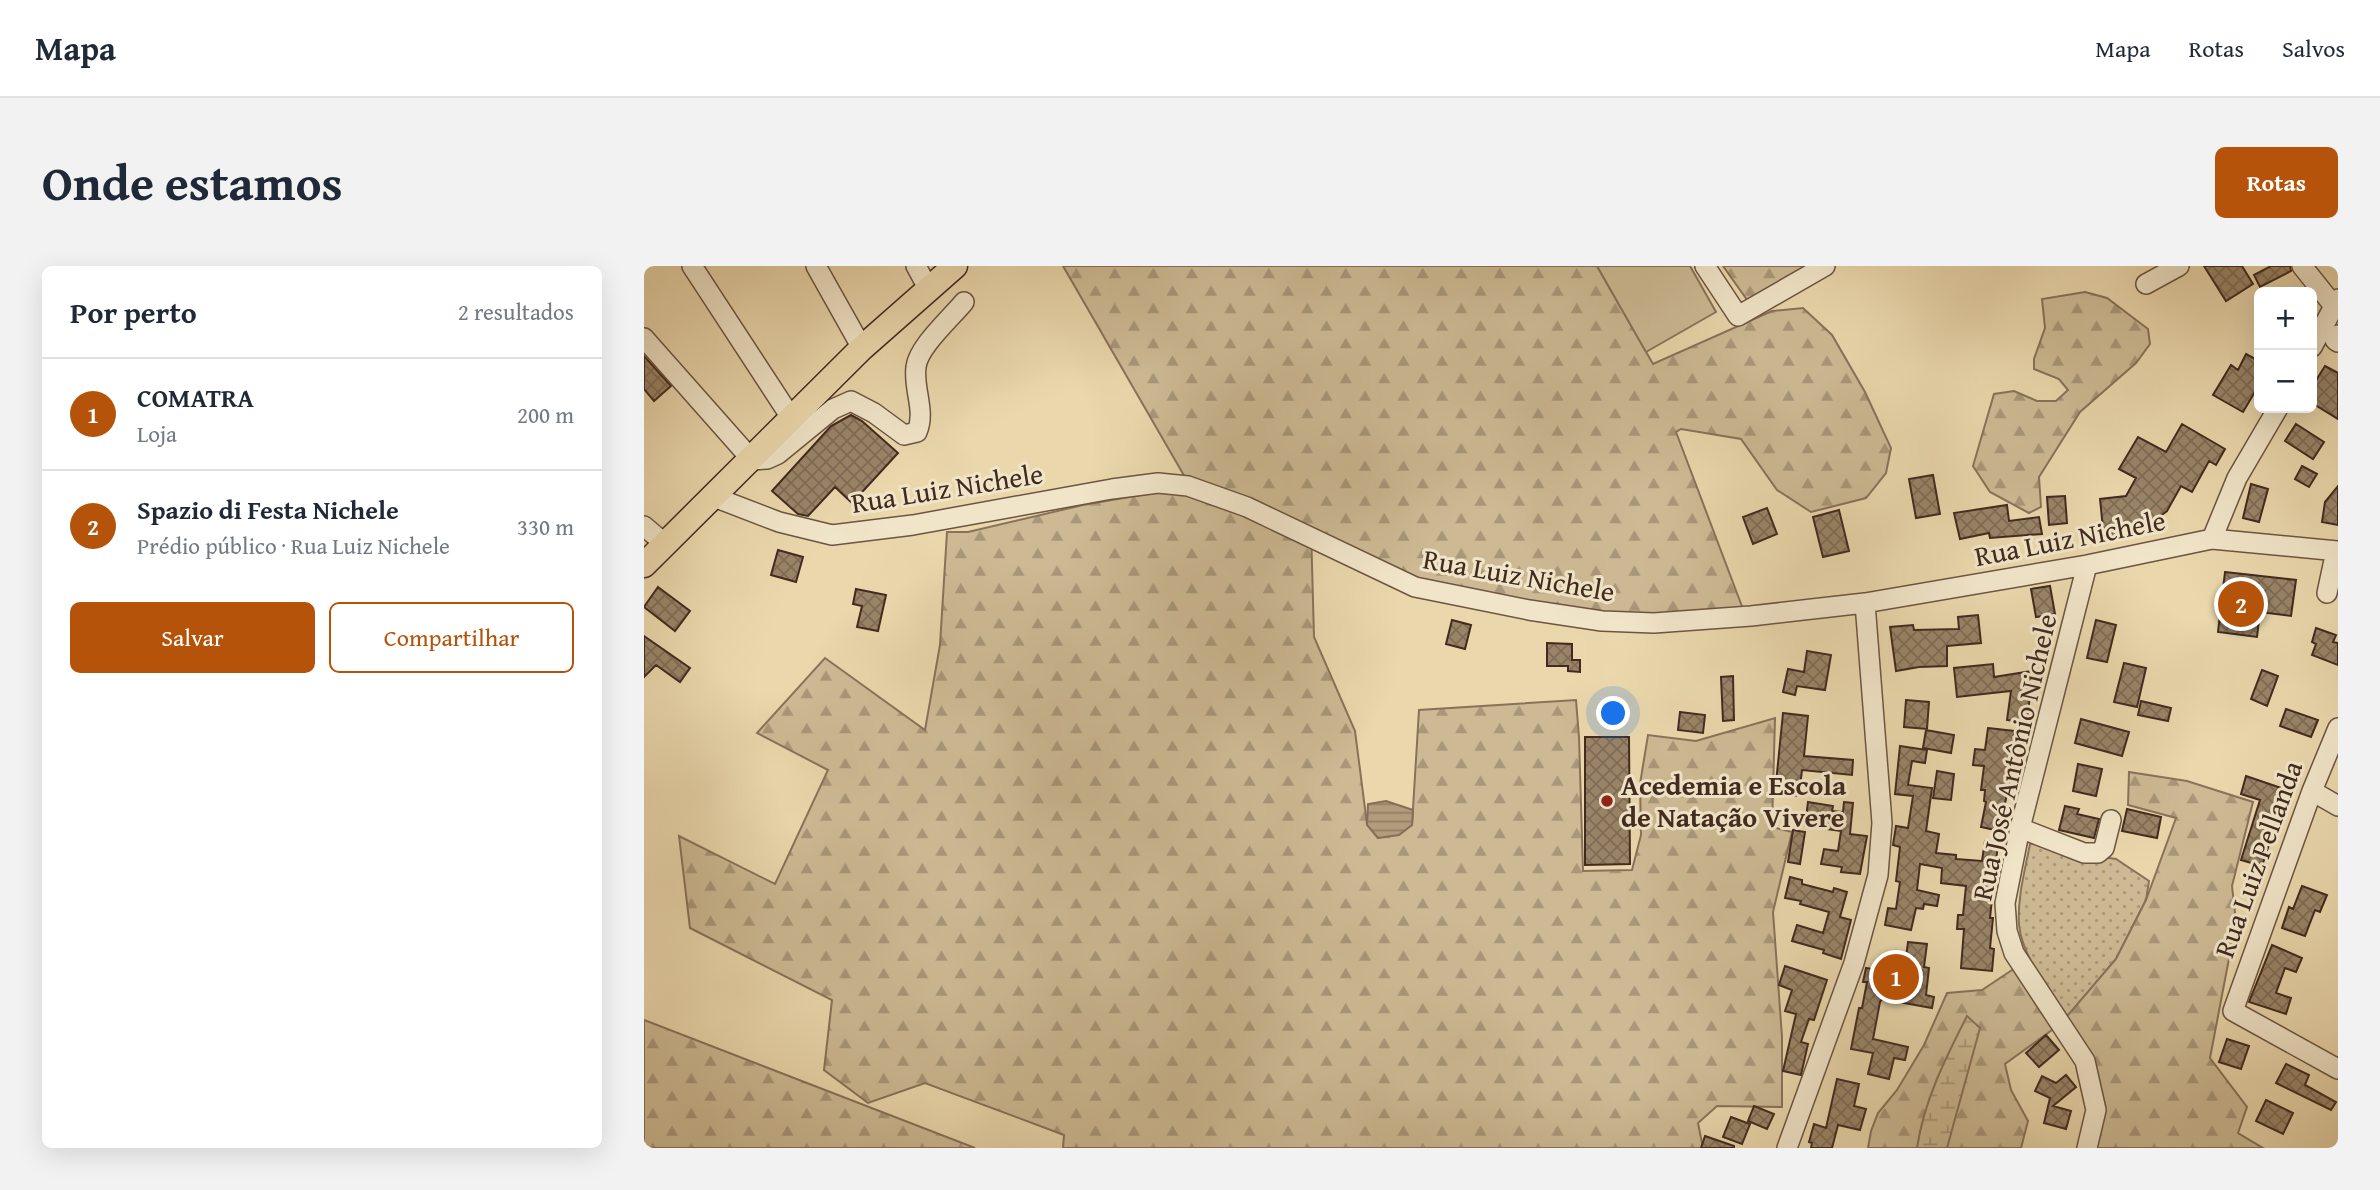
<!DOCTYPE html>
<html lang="pt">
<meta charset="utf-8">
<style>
:root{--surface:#fff;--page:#f2f2f3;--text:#1f2937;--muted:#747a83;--line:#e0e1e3;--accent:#b45309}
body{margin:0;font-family:"Gentium Book Plus",serif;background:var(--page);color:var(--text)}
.controls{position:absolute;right:21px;top:21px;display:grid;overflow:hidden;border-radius:10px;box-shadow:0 7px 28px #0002}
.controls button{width:63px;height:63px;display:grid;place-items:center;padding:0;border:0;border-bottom:2px solid var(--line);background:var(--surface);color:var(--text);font:35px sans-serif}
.you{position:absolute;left:970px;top:448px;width:24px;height:24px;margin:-18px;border:5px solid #fff;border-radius:50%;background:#1a73e8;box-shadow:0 0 0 10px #1a73e833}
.badge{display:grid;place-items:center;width:46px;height:46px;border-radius:50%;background:var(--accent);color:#fff;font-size:23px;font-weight:700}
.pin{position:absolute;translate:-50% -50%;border:4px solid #fff;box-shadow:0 2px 7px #0006}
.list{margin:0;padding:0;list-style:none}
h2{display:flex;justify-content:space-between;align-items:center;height:91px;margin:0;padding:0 28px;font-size:30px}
h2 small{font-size:23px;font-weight:400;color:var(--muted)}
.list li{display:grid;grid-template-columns:46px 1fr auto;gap:21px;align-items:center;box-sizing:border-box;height:112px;padding:0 28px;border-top:2px solid var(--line)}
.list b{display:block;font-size:26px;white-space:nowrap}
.list p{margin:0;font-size:23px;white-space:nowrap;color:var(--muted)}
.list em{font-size:23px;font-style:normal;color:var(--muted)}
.actions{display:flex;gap:14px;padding:21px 28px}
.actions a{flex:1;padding:16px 0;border:2px solid var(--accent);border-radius:10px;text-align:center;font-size:24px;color:var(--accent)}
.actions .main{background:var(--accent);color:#fff}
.map{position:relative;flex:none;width:1694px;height:882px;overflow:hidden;border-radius:10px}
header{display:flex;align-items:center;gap:42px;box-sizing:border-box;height:98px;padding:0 35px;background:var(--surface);border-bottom:2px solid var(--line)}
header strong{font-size:33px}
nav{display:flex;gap:38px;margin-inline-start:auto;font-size:24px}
.intro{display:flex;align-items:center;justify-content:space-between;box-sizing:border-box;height:168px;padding:0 42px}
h1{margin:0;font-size:49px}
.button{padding:18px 32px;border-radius:10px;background:var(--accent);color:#fff;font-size:24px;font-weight:700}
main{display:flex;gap:42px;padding:0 42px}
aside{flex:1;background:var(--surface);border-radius:10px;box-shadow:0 7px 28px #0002}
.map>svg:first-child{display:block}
.grass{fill:url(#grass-dots);stroke:#88725a;stroke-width:2}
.forest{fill:url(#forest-firs);stroke:#88725a;stroke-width:2}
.wetland{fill:url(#wetland-marsh);stroke:#88725a;stroke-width:2}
.pitch{fill:#cdba94;stroke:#88725a;stroke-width:2}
.water{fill:url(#water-rules);stroke:#856e57;stroke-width:2}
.building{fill:url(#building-cross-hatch);stroke:#422a1f;stroke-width:2}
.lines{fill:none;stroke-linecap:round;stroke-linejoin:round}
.minor-casing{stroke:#6c5542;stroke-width:22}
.major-casing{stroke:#422a1f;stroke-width:27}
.minor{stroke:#f1e5c9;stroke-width:19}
.major{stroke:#ead7ac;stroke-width:24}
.poi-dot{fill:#8f2418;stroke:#f1e5c9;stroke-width:2.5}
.labels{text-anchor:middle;stroke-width:6;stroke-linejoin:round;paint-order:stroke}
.street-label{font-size:28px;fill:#422a1f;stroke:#f1e5c9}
.poi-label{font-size:28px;font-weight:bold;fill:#422a1f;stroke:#f1e5c9;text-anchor:start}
</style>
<header>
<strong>Mapa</strong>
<nav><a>Mapa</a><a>Rotas</a><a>Salvos</a></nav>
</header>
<div class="intro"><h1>Onde estamos</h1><a class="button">Rotas</a></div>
<main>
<aside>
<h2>Por perto<small>2 resultados</small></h2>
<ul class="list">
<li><span class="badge">1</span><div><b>COMATRA</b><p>Loja</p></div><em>200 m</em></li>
<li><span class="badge">2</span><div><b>Spazio di Festa Nichele</b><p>Prédio público · Rua Luiz Nichele</p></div><em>330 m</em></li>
</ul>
<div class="actions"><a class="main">Salvar</a><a>Compartilhar</a></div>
</aside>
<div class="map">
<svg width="1694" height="882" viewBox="0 0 1694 882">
<defs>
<pattern id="grass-dots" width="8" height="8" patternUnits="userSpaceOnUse" patternTransform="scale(1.75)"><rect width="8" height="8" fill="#cdba94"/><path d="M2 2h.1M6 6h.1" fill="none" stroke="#a89778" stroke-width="1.8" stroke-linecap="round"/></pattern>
<pattern id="forest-firs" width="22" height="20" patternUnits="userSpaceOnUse" patternTransform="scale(1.75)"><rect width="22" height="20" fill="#cdba94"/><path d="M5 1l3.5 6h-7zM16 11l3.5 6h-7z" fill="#a89778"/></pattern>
<pattern id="wetland-marsh" width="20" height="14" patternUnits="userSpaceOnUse" patternTransform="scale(1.75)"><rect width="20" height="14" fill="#cdba94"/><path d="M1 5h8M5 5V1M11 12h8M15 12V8" fill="none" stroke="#a89778"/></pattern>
<pattern id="water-rules" width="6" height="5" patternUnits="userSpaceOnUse" patternTransform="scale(1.75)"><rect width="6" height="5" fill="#b19c7c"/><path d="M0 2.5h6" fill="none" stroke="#927f65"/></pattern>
<pattern id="building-cross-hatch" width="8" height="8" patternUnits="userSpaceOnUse" patternTransform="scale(1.75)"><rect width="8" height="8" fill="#998468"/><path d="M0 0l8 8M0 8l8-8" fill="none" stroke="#7e6c55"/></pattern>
</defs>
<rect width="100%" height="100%" fill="#ead7ac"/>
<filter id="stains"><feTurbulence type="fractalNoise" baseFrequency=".00286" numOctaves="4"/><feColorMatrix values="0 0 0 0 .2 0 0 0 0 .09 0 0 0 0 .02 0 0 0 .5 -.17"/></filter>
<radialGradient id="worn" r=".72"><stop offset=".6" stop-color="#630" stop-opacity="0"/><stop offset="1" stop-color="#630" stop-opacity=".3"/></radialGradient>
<path class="grass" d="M1397,576l27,10 48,7 33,22 -3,19 -30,59 -49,58c-17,-25 -45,-61 -48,-92 -2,-26 6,-55 11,-81z"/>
<path class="forest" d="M419,0h534l56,98 119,-53 31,-3 29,27 33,57 26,56 -5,25 -20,25 -55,14 -34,-22 -36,-51 -60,-10 -5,3 67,177 -82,7h-62l-188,-38 -100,-50 3,109 41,94 12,93 11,14 34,-13 7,-115 157,-10 3,37 4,134 49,-1 9,-35 -1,-51 8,-49 48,6 79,-23 -3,109 20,5 -19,80 9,125v70l-65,-1 -19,17 5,25h-640l1,-13 -139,-52 -57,20 -44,-33 8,-70 -142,-72 -11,-92 96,48 53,-114 -71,-37 68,-75 100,72 15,-85 7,-113h21l115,-27 63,-11 40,-15z
M1079,0h93l-66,38z
M1441,26l22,6 41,31 2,15 -14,19 -56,49 -41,65 2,30 -12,6 -39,-21 -17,-26 21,-72 20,-3 23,10h19l12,-11 -9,-11 -25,-10v-10l11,-31 -3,-29z
M1485,506l58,9 66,21 -21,84 4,36 -26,136 37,49 -9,26 25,15h-170l5,-16 -35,-110 -58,42 6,26 17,31 -7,27h-153l3,-17 7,-18 19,-23 27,-45 23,-52 35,-3 36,-24 45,55 53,-62 30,-59 30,-82 -48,-13z
M0,754l331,128h-331z"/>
<path class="wetland" d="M1323,750l13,12 -33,120h-30c7,-47 28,-89 50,-132z"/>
<path class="pitch" d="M953,0h93l26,46 -70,40z"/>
<path class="water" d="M742,535l27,9 -1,15 -13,10 -21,3 -11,-13 1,-21z"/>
<path class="building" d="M1560,0h38l11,18 -27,17z
M1627,0h19l1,5 -31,16 -6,-12z
M1602,88l13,7v24l-16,27 -30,-17 18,-30 7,5z
M0,90l27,30 -17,15 -10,-12z
M1681,100l13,7v46l-26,-16v-24l3,3z
M207,149l11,6 36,32 -46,50 -17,-16 -27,29 -10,-2 -26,-23 59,-65z
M1538,158l43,25 -9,16 -7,-4 -17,31 -11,-6 -14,25 -12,9 2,5 -20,9 -33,4 -4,-39 26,-3 10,-18 -17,-9 19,-32 28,15z
M1652,158l28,18 -11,17 -28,-18z
M1658,200l15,8 -8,13 -14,-8z
M1289,209l7,39 -24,4 -7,-39z
M1607,218l17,5 -9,33 -16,-4z
M1694,220v39l-16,-3 3,-20z
M1421,230l2,27 -18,2 -2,-28z
M1363,239l2,16 30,-4 3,17 -52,4 -1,-5 -29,6 -6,-26z
M1123,242l10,26 -24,10 -10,-27z
M1195,244l10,41 -26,6 -10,-40z
M134,284l25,7 -7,25 -25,-7z
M1581,306l71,8 -5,36 -31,-4 -3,25 -39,-5z
M1406,320l5,28 -19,3 -5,-28z
M14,321l32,24 -15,20 -31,-24z
M212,323l30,6 -8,36 -21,-4 5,-21 -9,-2z
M1334,349l3,28 -34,3v20l-28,1 -23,4 -6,-44 23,-2 1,5 45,-1 -1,-12z
M808,354l19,5 -6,24 -19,-5z
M1452,354l20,5 -9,37 -20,-4z
M1672,362l20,7 -3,7 5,1v22l-26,-10 4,-11 -4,-2z
M0,370l46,32 -10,14 -24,-17 -12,12z
M903,377l25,1v16h8v12l-12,-1v-5h-21z
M1163,385l24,4 -6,35 -28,-4 -2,9 -12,-3 5,-23 16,3z
M1480,397l22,5 -9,39 -23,-5z
M1349,398l1,13 38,-6 3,22 -5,1 -3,29 -20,-3 4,-29 -54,6 -3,-29z
M1618,404l16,6 -11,30 -16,-7z
M1089,410l1,44 -11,1 -2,-44z
M1262,434l23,2 -2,27 -23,-2z
M1497,435l30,7 -3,13 -30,-6z
M1642,443l32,11 -7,17 -31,-11z
M1036,446l25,3 -2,18 -25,-3z
M1139,447l25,3 -4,40 49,4 -1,15 -50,-5 -3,26 -24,-3z
M1437,453l48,13 -7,24 -47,-13z
M1344,462l26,3 -4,40 4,1 -2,21h-5l-2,11h-4l-6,26 -14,-3 5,-25 -2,-1 1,-11h-4l3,-24 -11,-1 2,-16 10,1z
M1282,464l28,5 -3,18 -28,-5z
M941,471h44l1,127 -45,1z
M1256,480l27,4 -2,13 -13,-2 -4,24 24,3 -6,43 13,3 -3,19 20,2v4l26,2 3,-20 13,2 -8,75h3l-3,30 4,1 -2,22 -31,-3 3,-39h-7l1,-14h5l3,-29 -25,-3 1,-15 -22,-4 -3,26 22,5 -2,11 -13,-2 -1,5 -7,-1 -5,22 -26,-5 3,-17 8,1 4,-27 -4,-1 4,-34 -7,-2 3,-19 12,2 5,-32 -18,-2z
M1434,498l24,5 -6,27 -23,-5z
M1293,505l17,3 -3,26 -18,-2z
M1602,510l41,14 -25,76 -21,-6 19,-60 -19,-6z
M1164,536l25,4 -1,5 11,1 1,-10 9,1 -3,31 17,2 -7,38 -19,-2 1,-5 -21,-3 3,-15 14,2 3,-20 -36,-5z
M1421,540l14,3 -2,5 22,5 -5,19 -35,-8z
M1483,543l34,8 -4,21 -35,-7z
M1149,564l12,2 -5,32 -12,-2z
M1146,611l12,3v4l31,8 1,-4 13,4 -7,25 11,3 -10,39 -18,-6 1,-3 -32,-9 5,-16 26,8 6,-21 -29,-8 1,-3 -16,-3z
M1658,620l25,9 -7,17 -5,-2 -10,26 -23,-8 7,-21 4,2z
M1264,676l19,2 -3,23 5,1 -3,27 8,2 -2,11 -50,-9 -2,3 -7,37 35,8 -3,13 -11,-2 -5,21 -21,-5 5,-21 -22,-4 8,-41h3l5,-26h-4l3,-14 23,4 1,-9 15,2z
M1628,679l30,13 -6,14 -11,-4 -9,25 15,5 -5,16 -37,-12z
M1141,700l42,14 -13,40 -5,-1 -8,23 7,2 -7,31 -18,-4 13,-57 -11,-3 7,-21 -13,-5z
M1402,769l13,15 -20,17 -13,-14z
M1583,773l22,7 -8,23 -22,-7z
M1642,798l23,11 -4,10 31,17 -5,8 -55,-27z
M1422,809l10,12 -23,19 18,5 -5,18 -22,-6 6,-25 -15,-7 7,-15 14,7z
M1193,813l22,5 -5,22 12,3 -6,21 -22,-5 -6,23h-21l1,-5 -3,-1 5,-18 12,4z
M1622,834l27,13 -10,21 -27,-13z
M1110,840l20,8 -7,15 -19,-8z
M1087,851l19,7 -8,20 -19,-7z
M1061,870l29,10v2h-33z"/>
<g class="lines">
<defs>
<path id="minor" d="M48,0l100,153
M172,0l46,82
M272,0l12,22
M1061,0l33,50 87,-50
M1658,0l32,40
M1502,18l33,-18
M1694,69l-3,5 3,2
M0,72l108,122 15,-1 11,-5 55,-45 18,-8 23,12 30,22 13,-3c9,-21 -4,-43 -1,-65 2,-20 35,-49 48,-65
M1668,81l26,-48
M70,231l65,25 53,13 81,-10 199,-36 46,-6 30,3 59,21 168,80 114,23 73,11 52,2 97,-7 114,-13 222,-38 125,-26 126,12
M0,260l21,18
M1568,273l25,-61 41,-70
M1443,299l-67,263 -15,75 2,28 7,22 71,108 11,49 -9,38
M1683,327l9,-42
M1694,462l-26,63 -79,220 105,58
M1668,525l26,15
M1376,562l64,25h14l6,-5 7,-28
M1143,882l67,-185 24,-88 4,-52 -17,-220"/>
<path id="major" d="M0,299l218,-217 93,-82"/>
</defs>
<use href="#minor" class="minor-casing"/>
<use href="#major" class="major-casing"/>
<use href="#minor" class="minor"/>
<use href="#major" class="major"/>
</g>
<circle class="poi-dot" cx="963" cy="535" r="7"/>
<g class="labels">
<g class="street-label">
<text transform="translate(303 222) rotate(-9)" y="10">Rua Luiz Nichele</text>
<text transform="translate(1426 272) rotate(-11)" y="10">Rua Luiz Nichele</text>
<text transform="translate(875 309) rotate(10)" y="10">Rua Luiz Nichele</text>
<text transform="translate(1370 491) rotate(-77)" y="10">Rua José Antônio Nichele</text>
<text transform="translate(1614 593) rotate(-70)" y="10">Rua Luiz Pellanda</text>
</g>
<g class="poi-label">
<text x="977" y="529">Acedemia e Escola<tspan x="977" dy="32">de Natação Vivere</tspan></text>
</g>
</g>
<rect width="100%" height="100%" filter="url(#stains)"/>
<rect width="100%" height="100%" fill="url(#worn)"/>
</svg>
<div class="controls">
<button>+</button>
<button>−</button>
</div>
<div class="you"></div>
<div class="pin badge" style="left:1252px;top:711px">1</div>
<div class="pin badge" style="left:1597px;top:338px">2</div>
</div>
</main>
